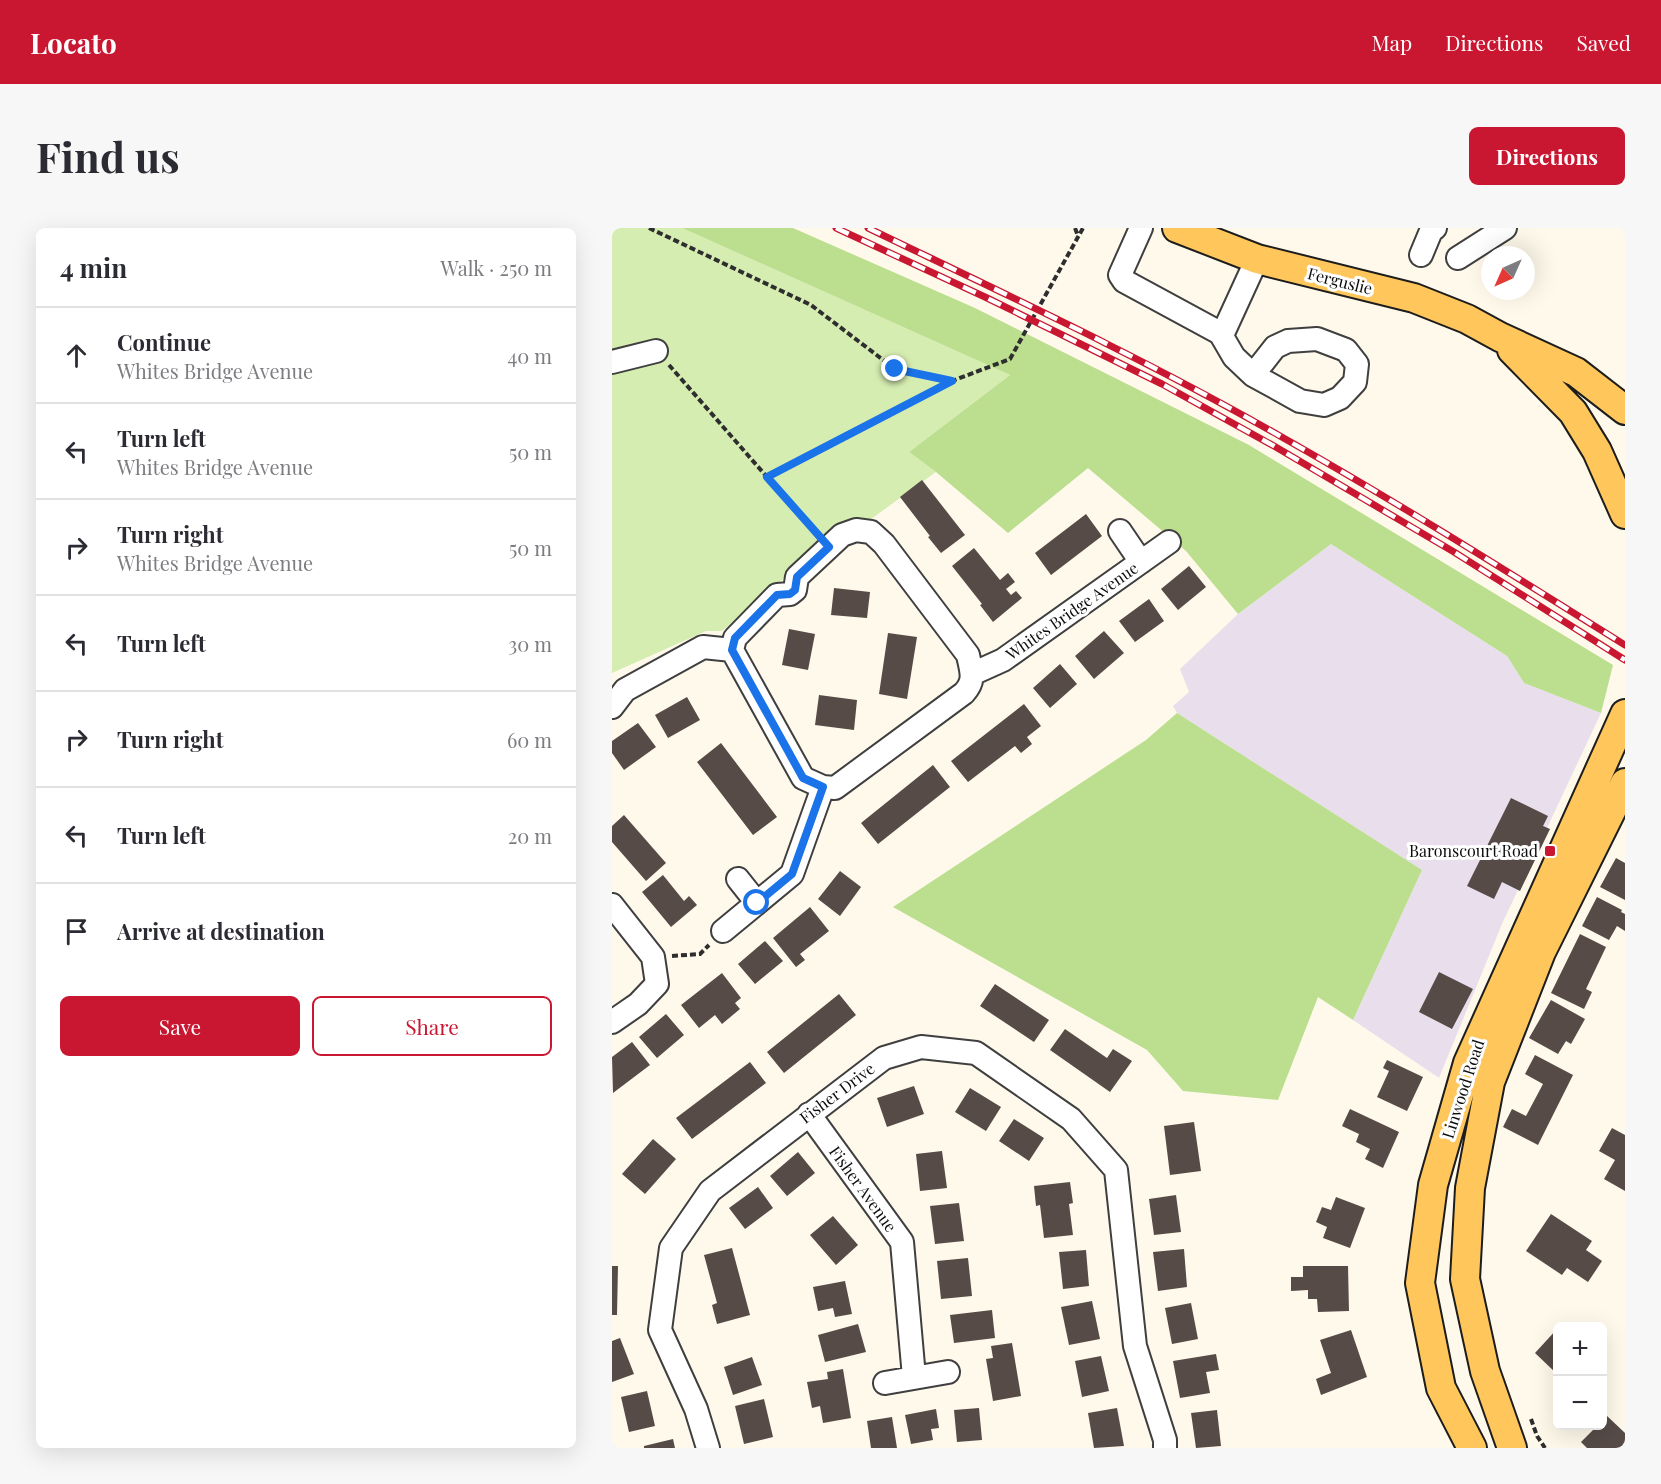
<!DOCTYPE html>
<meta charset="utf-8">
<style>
:root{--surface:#fff;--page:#f7f7f7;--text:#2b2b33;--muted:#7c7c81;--line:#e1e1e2;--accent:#c91732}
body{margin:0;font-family:"Playfair Display",serif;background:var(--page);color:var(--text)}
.controls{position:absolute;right:18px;bottom:18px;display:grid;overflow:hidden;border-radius:9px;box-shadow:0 6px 24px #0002}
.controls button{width:54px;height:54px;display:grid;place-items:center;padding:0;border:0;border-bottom:2px solid var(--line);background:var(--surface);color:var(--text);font:30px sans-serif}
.compass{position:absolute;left:869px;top:18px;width:54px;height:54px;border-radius:50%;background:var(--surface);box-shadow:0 6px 24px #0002;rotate:225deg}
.stop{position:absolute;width:18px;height:18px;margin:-14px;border:4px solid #1a73e8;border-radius:50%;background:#fff}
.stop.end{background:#1a73e8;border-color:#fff;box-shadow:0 2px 6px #0008}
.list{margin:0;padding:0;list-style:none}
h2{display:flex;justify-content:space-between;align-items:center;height:78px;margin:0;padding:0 24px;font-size:26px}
h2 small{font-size:20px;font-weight:400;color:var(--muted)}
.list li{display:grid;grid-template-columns:39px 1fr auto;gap:18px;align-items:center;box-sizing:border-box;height:96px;padding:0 24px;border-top:2px solid var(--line)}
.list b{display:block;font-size:22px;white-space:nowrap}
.list p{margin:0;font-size:20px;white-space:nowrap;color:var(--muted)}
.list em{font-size:20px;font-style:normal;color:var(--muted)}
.actions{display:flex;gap:12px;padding:18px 24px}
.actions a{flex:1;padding:14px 0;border:2px solid var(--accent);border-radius:9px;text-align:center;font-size:21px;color:var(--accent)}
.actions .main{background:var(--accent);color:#fff}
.icon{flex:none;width:33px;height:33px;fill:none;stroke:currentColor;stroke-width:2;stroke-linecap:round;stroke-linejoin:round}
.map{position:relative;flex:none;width:1013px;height:1220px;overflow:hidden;border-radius:9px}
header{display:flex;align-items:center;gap:36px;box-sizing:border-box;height:84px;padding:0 30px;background:var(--accent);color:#fff}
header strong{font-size:28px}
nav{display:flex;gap:33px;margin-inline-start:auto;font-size:21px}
.intro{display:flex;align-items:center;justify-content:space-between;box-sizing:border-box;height:144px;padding:0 36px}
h1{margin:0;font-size:42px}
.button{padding:15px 27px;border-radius:9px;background:var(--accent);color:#fff;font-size:21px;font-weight:700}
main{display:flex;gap:36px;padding:0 36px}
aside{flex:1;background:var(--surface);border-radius:9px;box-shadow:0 6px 24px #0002}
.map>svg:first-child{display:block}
.industrial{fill:#e9dfec}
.green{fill:#d6edb1}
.forest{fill:#bbdf8e}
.building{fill:#564b47}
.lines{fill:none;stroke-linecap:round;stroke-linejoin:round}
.minor-casing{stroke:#3f3f3f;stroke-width:26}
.major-casing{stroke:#1d1d1d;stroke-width:32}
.path{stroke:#2e2e2e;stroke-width:4;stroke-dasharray:6 3;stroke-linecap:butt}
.minor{stroke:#fff;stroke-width:22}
.major{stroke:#ffc65b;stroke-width:28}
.rail-casing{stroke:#c91732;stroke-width:7}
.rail{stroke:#fff;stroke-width:4.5;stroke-dasharray:14;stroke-linecap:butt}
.route{stroke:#1a73e8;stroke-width:8}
.poi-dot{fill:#c91732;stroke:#fff;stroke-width:2}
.labels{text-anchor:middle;stroke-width:6;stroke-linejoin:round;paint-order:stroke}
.street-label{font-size:16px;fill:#0c0c0c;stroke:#fff}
.poi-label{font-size:16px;fill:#0c0c0c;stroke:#fff;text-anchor:end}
</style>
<header>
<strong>Locato</strong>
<nav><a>Map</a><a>Directions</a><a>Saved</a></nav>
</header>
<div class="intro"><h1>Find us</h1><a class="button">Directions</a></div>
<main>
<aside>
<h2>4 min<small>Walk · 250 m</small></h2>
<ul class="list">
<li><svg class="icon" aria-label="ahead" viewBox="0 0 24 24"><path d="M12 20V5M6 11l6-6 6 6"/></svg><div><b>Continue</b><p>Whites Bridge Avenue</p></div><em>40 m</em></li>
<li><svg class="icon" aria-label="left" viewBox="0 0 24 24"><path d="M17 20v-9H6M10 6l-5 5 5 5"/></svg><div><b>Turn left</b><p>Whites Bridge Avenue</p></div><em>50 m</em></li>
<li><svg class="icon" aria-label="right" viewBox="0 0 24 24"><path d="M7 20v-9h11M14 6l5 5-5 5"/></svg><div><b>Turn right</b><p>Whites Bridge Avenue</p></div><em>50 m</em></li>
<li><svg class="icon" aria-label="left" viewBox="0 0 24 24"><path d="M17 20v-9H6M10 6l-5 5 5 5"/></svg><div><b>Turn left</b></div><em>30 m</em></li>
<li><svg class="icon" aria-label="right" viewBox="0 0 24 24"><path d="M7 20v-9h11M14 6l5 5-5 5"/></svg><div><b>Turn right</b></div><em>60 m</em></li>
<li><svg class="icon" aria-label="left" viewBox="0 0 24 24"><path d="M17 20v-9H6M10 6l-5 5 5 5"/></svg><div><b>Turn left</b></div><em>20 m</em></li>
<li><svg class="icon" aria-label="arrive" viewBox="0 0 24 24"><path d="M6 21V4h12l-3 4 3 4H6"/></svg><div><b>Arrive at destination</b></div></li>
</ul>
<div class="actions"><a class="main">Save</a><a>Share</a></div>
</aside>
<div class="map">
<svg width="1013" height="1220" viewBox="0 0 1013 1220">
<rect width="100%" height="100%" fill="#fff9eb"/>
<path class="industrial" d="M719,316l176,112 17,27 77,30 -99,211 -63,154 -86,-58 69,-150 -245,-157 -4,-7 16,-14 -9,-23 58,-55z"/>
<path class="green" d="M0,0h70l328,147 -101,77 27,20 -69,50 -23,5 -122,104h-16l-94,42z"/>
<path class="forest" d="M70,0h111l182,80 274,137 364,220 -12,48 -77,-30 -17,-27 -176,-112 -93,70 -52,-63 -98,-83 -80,65 -72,-61 -27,-20 101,-77z
M565,485l245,157 -69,150 -35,-23 -40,103 -95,-9 -36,-41 -254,-143 253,-167z"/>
<path class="building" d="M310,252l43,55 -24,18 -13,-16 2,-1 -30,-39z
M474,286l16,22 -51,39 -16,-22z
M362,320l26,32 8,-7 7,9 -9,7 5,6 5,-4 6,7 -29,24 -13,-17 2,-1 -30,-38z
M577,338l17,21 -28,23 -17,-21z
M222,360l36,4 -3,26 -36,-3z
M537,371l15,22 -29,21 -16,-21z
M177,401l26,5 -7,36 -26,-5z
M492,403l20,22 -30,26 -19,-23z
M276,405l29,4 -10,62 -28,-5z
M448,436l17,20 -27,24 -17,-20z
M207,467l38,5 -3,30 -39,-5z
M75,469l13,23 -32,18 -13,-23z
M412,476l17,22 -14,11 5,7 -11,9 -6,-7 -47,36 -17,-21z
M26,495l18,24 -32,23 -12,-17v-12z
M109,515l56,74 -24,18 -56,-73z
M321,537l17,22 -72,57 -17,-21z
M899,570l37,18 -5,10 7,3 -30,62 -18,-9 -8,17 -27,-13z
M12,587l42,48 -20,18 -34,-39v-16z
M1004,630l9,5v37l-25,-13z
M228,643l21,16 -21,29 -22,-17z
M51,647l21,26 5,-5 8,9 -26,22 -29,-35z
M985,669l25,13 -1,2 4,2v17l-8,-5 -8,14 -27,-14z
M198,679l19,24 -29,23 5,6 -9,7 -23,-29z
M968,706l26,13 -20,42 6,3 -8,17 -33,-16z
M153,713l18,20 -28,23 -17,-20z
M827,744l34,17 -21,40 -33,-17z
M110,745l19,25 -6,5 5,6 -18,15 -7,-9 -16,13 -18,-23z
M383,756l54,36 -15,22 -54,-36z
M227,766l17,21 -72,58 -17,-21z
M939,772l34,19 -14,25 -5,-3 -8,13 -29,-16z
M54,786l18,21 -27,23 -18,-21z
M453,801l42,29 6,-9 19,12 -22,31 -60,-42z
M20,814l18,23 -37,28 -1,-36z
M923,827l38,20 -35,70 -35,-18 9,-18 14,7 17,-32 -18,-10z
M775,832l36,17 -16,34 -30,-14 12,-26 -6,-3z
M138,834l16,21 -74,56 -16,-21z
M302,858l10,28 -37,13 -10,-29z
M358,860l31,19 -15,24 -31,-19z
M738,881l49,23 -16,36 -18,-9 5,-10 -14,-7 3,-8 -17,-8z
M402,891l30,19 -15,23 -30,-20z
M582,894l7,49 -31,4 -6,-49z
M1000,900l13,7v56l-21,-12 11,-19 -16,-9z
M41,911l23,20 -31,35 -23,-20z
M330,923l5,37 -27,3 -4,-37z
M186,924l17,21 -28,23 -17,-20z
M458,954l3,21 -4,1 4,31 -29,3 -4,-33 -4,1 -2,-20z
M146,959l15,21 -28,21 -16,-21z
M564,967l5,37 -27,3 -5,-36z
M724,969l29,11 -15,40 -27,-10 4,-11 -11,-5 6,-15 9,3z
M347,975l5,38 -29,3 -5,-38z
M939,986l41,27 -6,9 16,11 -14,21 -21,-14 -5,7 -36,-24z
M221,988l25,29 -22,20 -26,-30z
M120,1020l18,67 -33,9 -5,-19 5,-2 -13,-48z
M572,1021l3,38 -29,4 -5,-39z
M474,1022l3,36 -26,3 -4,-37z
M356,1030l4,38 -31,3 -4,-38z
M0,1038h6l-1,49h-5z
M691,1038h45l1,45 -31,1 -1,-13h-9v-9l-17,1v-14h12z
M233,1053l7,33 -17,3 -2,-9 -15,3 -5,-24z
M480,1073l8,38 -31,6 -8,-38z
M579,1075l7,36 -26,5 -7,-36z
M380,1082l3,28 -41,5 -4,-28z
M246,1096l8,28 -41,10 -7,-27z
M945,1101v45l-22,-21z
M739,1102l16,47 -46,18 -5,-16 15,-6 -11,-33z
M8,1110l14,36 -22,8v-41z
M400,1115l9,53 -28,5 -7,-42 7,-1 -2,-12z
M604,1126l3,16 -13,2 4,21 -30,5 -7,-37z
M489,1128l8,35 -27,6 -7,-36z
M140,1129l10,28 -29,10 -9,-28z
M231,1141l8,49 -28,5 -3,-17 -8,2 -5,-26 21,-3 -1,-7z
M35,1163l8,35 -26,6 -8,-35z
M152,1171l9,38 -29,7 -9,-38z
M367,1180l3,32 -25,2 -3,-32z
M505,1180l7,38 -30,2 -6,-35z
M324,1181l3,19 -8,1 2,11 -22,4 -6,-29z
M605,1182l4,36 -25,2 -5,-35z
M994,1187l19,18v13l-2,2h-36l-6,-6 16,-16h5v-7z
M280,1189l5,31h-26l-4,-27z
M61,1211l2,9h-31v-2z"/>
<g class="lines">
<defs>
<path id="minor" d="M529,0l-21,47 4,6 96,52 4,-2 33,-72
M809,27l10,-24 4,-3
M846,30l47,-30
M608,105l14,24 19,18 47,26 24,4 16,-7 15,-16 2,-18 -11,-14 -29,-11 -29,2 -13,6 -22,28
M0,134l44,-11
M244,302l15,2 13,12 84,111c3,16 8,25 -4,38l-129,95 -12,-1 -20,-9 -71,-128 3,-12 42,-43 13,-1 5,-4 2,-13 45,-42z
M508,303l21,31
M360,446l31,-14 166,-118
M0,479l13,-17 78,-43 29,3
M126,651l19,24
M0,677l41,52 4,27 -19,20 -26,18
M111,703l69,-57 31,-87
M197,886l93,128 12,135
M273,1155l63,-11
M96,1220l-12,-39 -36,-79 11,-82 39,-57 174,-133 37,-11 55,6 95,66 45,51 19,176 30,94v8"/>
<path id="major" d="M565,0l80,31 157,39 53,21 33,18 76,35 49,38
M900,122l61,62 24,39 28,63
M860,1220l-31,-60 -21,-105 13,-98 35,-122 157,-349
M900,1220l-27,-77 -20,-92 5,-91 20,-106 51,-130 84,-169"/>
</defs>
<use href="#minor" class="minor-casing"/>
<use href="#major" class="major-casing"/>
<path class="path" d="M37,0l162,77 84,64 57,12 58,-22 73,-131
M463,0l3,8
M57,137l98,112
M203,304l-48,-55 185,-95
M60,728l28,-2 9,-9
M919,1191l6,17 8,12"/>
<use href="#minor" class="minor"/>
<use href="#major" class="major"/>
<defs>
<path id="rail" d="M224,0l149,69 177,87 112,62 180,106 171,108
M256,0c139,67 279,132 412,208 117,66 231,138 345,209"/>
</defs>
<use href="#rail" class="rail-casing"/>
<use href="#rail" class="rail"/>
</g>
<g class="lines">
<path class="route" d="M145,675l35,-29 31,-87 -20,-9 -71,-128 3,-12 42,-43 13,-1 5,-4 2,-13 32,-30 -62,-70 185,-96 -57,-12"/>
</g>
<rect class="poi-dot" x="932" y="617" width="12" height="12" rx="3"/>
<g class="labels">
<g class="street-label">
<text transform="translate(728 53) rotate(14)" y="6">Ferguslie</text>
<text transform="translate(460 383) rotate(-35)" y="6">Whites Bridge Avenue</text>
<text transform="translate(851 861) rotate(-72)" y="6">Linwood Road</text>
<text transform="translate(225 865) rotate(-37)" y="6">Fisher Drive</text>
<text transform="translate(251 961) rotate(54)" y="6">Fisher Avenue</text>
</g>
<g class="poi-label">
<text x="926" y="629">Baronscourt Road</text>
</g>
</g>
</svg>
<div class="controls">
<button>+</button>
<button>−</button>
</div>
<svg class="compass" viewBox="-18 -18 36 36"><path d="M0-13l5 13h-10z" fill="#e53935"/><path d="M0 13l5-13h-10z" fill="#7c7c81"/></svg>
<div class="stop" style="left:145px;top:675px"></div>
<div class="stop end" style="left:283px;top:141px"></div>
</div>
</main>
